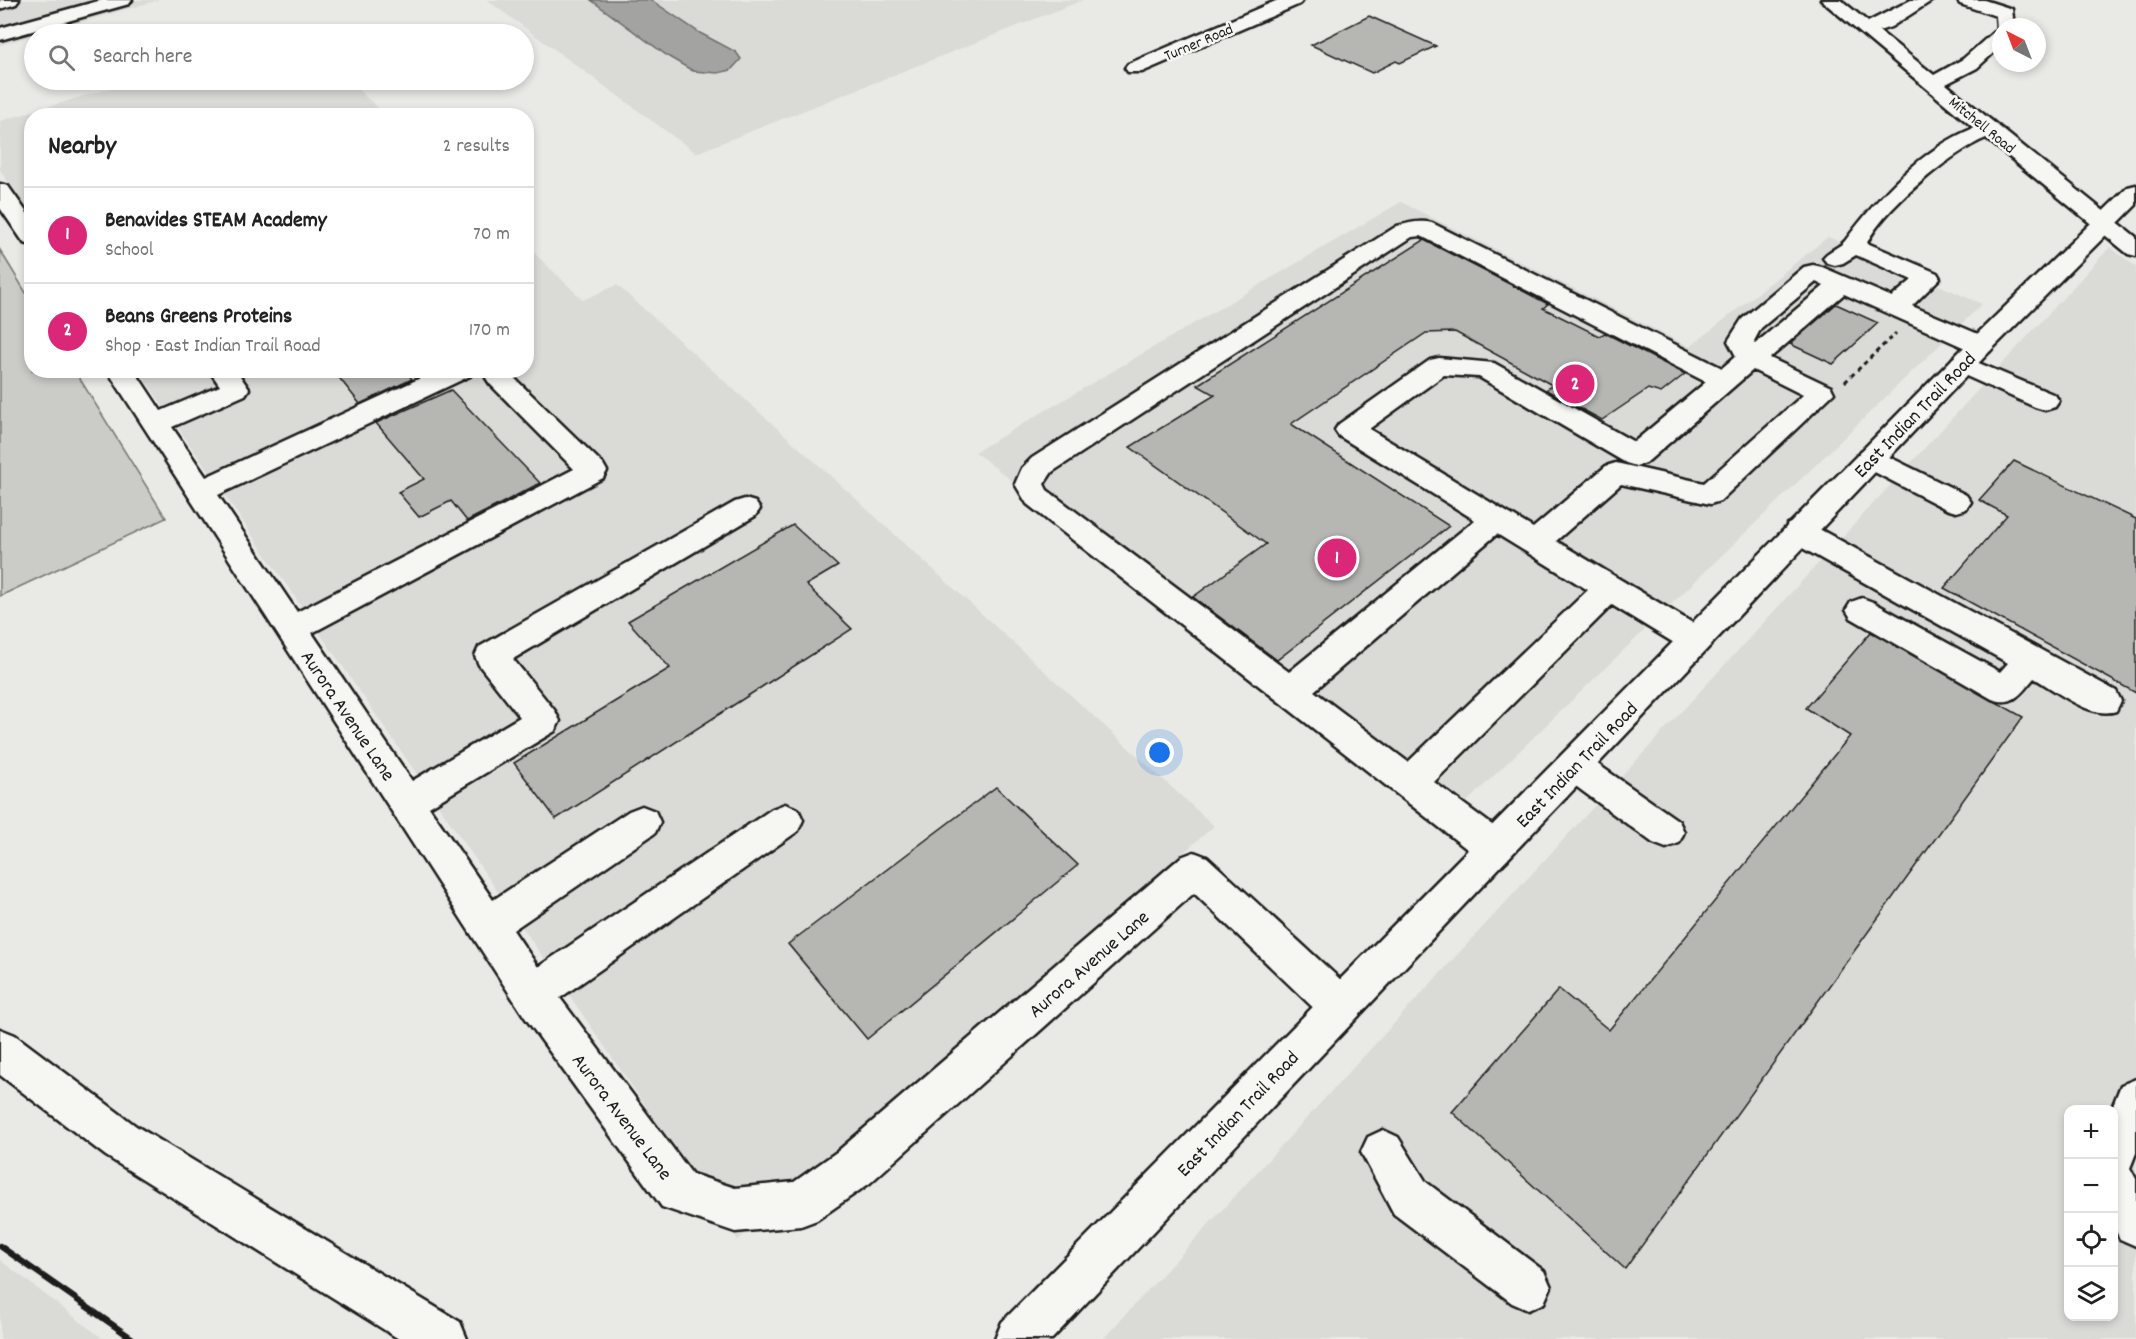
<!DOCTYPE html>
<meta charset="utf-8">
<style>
:root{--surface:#fff;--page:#f6f6f6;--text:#222;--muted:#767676;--line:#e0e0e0;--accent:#db2777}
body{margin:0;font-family:Dekko,sans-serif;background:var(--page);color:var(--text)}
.controls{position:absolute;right:18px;bottom:18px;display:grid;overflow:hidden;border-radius:12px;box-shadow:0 3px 9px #0003}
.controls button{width:54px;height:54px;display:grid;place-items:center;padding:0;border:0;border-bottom:2px solid var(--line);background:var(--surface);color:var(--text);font:30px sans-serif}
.compass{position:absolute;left:1992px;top:18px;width:54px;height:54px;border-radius:50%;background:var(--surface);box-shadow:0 3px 9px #0003;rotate:318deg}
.you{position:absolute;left:1160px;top:753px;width:21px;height:21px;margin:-15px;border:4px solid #fff;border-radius:50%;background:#1a73e8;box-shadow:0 0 0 9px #1a73e833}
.badge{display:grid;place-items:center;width:39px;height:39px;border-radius:50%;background:var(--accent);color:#fff;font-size:20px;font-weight:700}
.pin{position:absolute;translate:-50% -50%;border:3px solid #fff;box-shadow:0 2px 6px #0006}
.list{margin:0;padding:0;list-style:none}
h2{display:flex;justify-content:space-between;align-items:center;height:78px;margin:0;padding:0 24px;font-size:26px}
h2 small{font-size:20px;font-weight:400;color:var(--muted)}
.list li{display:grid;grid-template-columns:39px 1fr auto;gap:18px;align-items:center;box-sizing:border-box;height:96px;padding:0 24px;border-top:2px solid var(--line)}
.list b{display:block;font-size:22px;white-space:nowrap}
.list p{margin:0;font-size:20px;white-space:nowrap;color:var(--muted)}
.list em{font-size:20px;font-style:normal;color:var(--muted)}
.icon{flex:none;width:33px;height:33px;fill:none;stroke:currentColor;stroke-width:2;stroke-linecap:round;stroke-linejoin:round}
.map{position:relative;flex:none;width:2136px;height:1339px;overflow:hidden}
.search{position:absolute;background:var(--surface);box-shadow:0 3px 9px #0003;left:24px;top:24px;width:510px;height:66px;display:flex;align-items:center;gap:15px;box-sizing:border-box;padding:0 21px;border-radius:33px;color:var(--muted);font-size:22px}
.panel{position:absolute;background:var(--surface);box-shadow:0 3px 9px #0003;left:24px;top:108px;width:510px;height:270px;border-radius:24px}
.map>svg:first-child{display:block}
.built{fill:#dadad6;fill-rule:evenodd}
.green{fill:#cbcbc7;stroke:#747472;stroke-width:1.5}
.water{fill:#a3a3a1;stroke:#6d6d6c;stroke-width:1.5}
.building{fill:#b6b6b3;stroke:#1c1c1c;stroke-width:1.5}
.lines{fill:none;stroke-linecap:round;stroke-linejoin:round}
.minor-casing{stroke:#1c1c1c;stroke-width:5}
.major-casing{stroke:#1c1c1c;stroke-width:5}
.path{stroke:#1c1c1c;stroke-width:3;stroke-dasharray:4.5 4;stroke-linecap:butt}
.minor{fill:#f6f6f2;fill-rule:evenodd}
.major{fill:#f6f6f2;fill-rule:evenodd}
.rail{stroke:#1c1c1c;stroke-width:6}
.labels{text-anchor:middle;stroke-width:5;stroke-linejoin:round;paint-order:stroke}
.far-street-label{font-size:16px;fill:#1c1c1c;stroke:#f6f6f2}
.street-label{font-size:20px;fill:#1c1c1c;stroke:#f6f6f2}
</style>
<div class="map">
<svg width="2136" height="1339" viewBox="0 0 2136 1339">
<rect width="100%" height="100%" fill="#e9e9e5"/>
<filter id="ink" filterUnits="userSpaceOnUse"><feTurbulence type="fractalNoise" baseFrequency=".0167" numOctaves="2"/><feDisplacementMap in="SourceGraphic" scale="12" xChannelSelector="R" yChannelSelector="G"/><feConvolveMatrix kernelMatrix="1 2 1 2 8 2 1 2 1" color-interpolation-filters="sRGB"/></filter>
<g filter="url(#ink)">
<path class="built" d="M0,0h159l-159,45z
M487,0h596l-387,153z
M138,80h209l39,35 -354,1 -1,99 -31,-45v-49z
M1401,202l289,145 138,-110 154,67 -535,517 -472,-369z
M527,246l56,54 34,-15 217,194 380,347 -476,414 -599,-869 387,-1z
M2110,247l26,20v1072h-1033zM2068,1110h46v206h-46z
M0,1260l103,79h-103z"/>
<path class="green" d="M0,250l31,51 1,69 43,1 91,147 -166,78z"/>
<path class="water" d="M591,0h60l49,33 36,19 5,7 -10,11 -13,3 -25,-2 -24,-14z"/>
<path class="building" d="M1369,16l67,30 -36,17 -4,-2 -24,12 -61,-28z
M1424,240l124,64 -5,4 56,28 6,-3 80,41 -24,19 -13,-4 -46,31 -56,-30 6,-5 -97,-53 -29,1 -135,91 158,102 -172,134 -84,-63 73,-53 -136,-97 85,-52 -18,-10z
M1836,304l42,19 -45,41 -43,-20z
M333,370h72l7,9 -52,25z
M451,390l89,93 -73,38 -16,-20 -32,16 -21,-25 26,-13 -48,-56z
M2014,461l122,58v174l-192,-105 63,-73 -28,-15z
M793,525l45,41 -32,19 46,44 -296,190 -42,-56 156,-95 -42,-47z
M1871,632l152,85 -398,552 -173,-157 107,-123 50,41 241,-294 -44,-28z
M996,787l82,78 -211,174 -79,-95z"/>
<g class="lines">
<defs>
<path id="minor" d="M0,0h19l-3,4 -16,5z
M102,0h30l-3,4 -129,36v-12z
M1278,0h25l-3,4 -158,68h-14l-3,-4 3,-4z
M1821,0h20l27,22 43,-22h22l-42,27 -12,4 55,44 29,-16 34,-30 -1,-13 -36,-12 -3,-4h27l28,9 2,18h-13v19l-24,22 -31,16 190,153v19l-8,-2 -142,-116c-34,14 -103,71 -119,105l70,30 3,5 -28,28 78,33 4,6 -4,6 -9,2 -9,-2 -128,-57 -74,64 61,29 3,6 -114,108 -10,3 -89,-20 -65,57 150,90 5,9 -5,9 -11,3 -11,-3 -72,-44 -178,177 73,54 5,12 -5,12 -13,4 -13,-4 -454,-356 -12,-20 7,-16 10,-10 365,-232c12,-3 23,-6 35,-3l290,145 14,-12 -8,-15 14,-22 62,-52 9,-2 9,2 70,30 20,-17 -56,-25 -13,8 -8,2 -8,-2 -4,-5c6,-8 16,-10 22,-17 34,-45 76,-92 129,-113zM1421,236l285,146 -72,60 -140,-79 -55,-5 -9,2 -91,64 -4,6 4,6 136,84 -186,152 -242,-182 -3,-6 8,-12 360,-235zM1816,282l8,4 -69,58 -1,-3 7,-13zM1753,370l50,25 -99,88 -88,-20 -10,3 -73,62 -164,-99 75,-54 35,2 147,86 10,3 10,-3zM1497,534l91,56 -180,172 -94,-71z
M0,184l8,2 24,34v25l-8,-2 -24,-35z
M1962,356l93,39 4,6 -4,6 -10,3 -10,-3 -82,-37 -4,-6 4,-6z
M107,370h27l27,41 59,-25 -11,-16h27l13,19 -4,6 -73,32 34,50 232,-107h36l-4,6 -252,119 79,117 277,-143 -84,-85 -4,-6 4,-6h18l95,92 4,7 -4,7 -291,155 100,148 108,-64 -41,-52 -4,-9 4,-9 256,-145 10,-3 10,3 5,7 -5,7 -242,143 42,52 5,10 -5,10 -126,76 64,93 136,-89 13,-5 13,5 5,11 -5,11 -142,97 25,37 234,-158 13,-5 13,5 5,11 -5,11 -238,167 132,176 43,14 59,-6 44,-31 343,-294 13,-5 13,5 147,135 6,14 -6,14 -14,5 -14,-5 -132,-127 -324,290 -53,37 -16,6 -66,6 -73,-25 -138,-191z
M1871,448l95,47 5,7 -5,7 -10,3 -10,-3 -85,-44 -4,-7 4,-7z
M1799,521l11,3 306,167 5,10 -5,10c-26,8 -59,-20 -82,-33 -13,15 -20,29 -42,21l-141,-81 -5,-8 5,-8 11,-4 11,4 127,70 8,-9 -220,-123 -4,-8 4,-8z
M1574,751l12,5 93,65 5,11 -5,11 -13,5 -13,-5 -91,-67 -6,-10 6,-10z
M2136,1079v74l-6,15 6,11v67l-16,-7 -6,-12v-117h-3l10,-25z
M1383,1130l15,7 28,45 118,89 7,16 -7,16 -16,7 -16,-7 -118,-89 -33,-62 7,-15z"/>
<path id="major" d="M2136,185v20l-146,146 -938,988h-57l7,-17 970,-983 156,-152z
M0,1029l15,6 121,91 324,196 7,17h-68l-293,-183 -106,-81z"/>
</defs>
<use href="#minor" class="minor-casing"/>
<use href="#major" class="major-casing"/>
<path class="path" d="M1845,382l51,-49"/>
<use href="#minor" class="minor"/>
<use href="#major" class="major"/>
<path class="rail" d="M0,1246l133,93"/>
</g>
</g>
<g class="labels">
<g class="far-street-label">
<text transform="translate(1198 41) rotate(-23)" y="6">Turner Road</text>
<text transform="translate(1983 124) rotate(39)" y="6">Mitchell Road</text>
</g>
<g class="street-label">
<text transform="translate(1914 414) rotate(-46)" y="7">East Indian Trail Road</text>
<text transform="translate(349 715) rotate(56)" y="7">Aurora Avenue Lane</text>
<text transform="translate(1576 764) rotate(-46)" y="7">East Indian Trail Road</text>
<text transform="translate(1088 963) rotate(-41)" y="7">Aurora Avenue Lane</text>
<text transform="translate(1237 1113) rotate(-46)" y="7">East Indian Trail Road</text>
<text transform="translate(623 1116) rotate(53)" y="7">Aurora Avenue Lane</text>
</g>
</g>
</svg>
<div class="controls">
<button>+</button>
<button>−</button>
<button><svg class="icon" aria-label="locate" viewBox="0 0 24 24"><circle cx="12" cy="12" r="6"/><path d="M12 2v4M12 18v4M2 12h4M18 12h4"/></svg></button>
<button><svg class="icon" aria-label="layers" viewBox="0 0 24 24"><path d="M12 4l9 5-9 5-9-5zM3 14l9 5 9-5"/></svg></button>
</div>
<svg class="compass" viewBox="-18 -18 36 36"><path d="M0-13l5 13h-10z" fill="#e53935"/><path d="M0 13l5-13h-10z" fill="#767676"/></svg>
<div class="you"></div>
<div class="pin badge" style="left:1337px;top:558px">1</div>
<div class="pin badge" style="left:1575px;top:384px">2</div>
<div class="search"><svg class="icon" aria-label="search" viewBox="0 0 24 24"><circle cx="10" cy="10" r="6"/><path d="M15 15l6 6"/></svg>Search here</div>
<section class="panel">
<h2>Nearby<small>2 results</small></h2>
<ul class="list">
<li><span class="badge">1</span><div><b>Benavides STEAM Academy</b><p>School</p></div><em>70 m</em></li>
<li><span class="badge">2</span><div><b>Beans Greens Proteins</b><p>Shop · East Indian Trail Road</p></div><em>170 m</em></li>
</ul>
</section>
</div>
